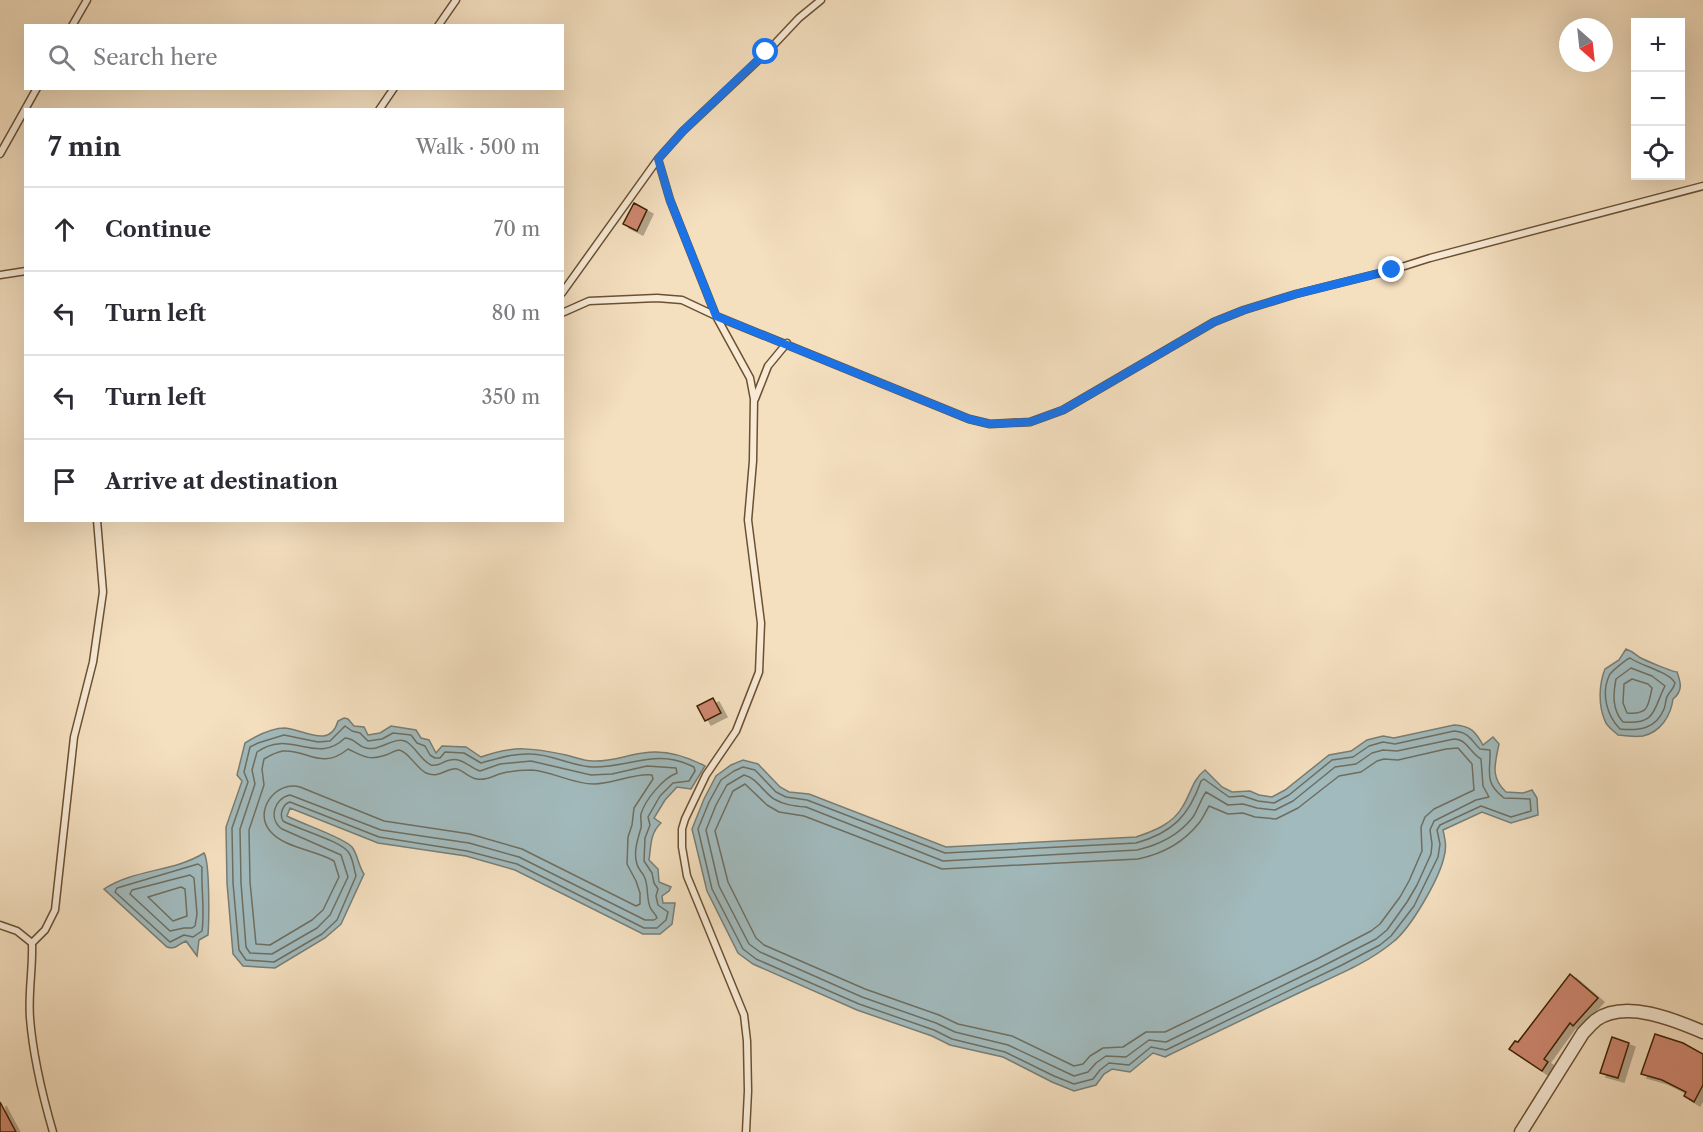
<!DOCTYPE html>
<meta charset="utf-8">
<style>
:root{--surface:#fff;--page:#f7f7f7;--text:#2b2b33;--muted:#7c7c81;--line:#e1e1e2}
body{margin:0;font-family:"Libre Caslon Text",serif;background:var(--page);color:var(--text)}
.controls{position:absolute;right:18px;top:18px;display:grid;overflow:hidden;border-radius:0px;box-shadow:0 6px 24px #0002}
.controls button{width:54px;height:54px;display:grid;place-items:center;padding:0;border:0;border-bottom:2px solid var(--line);background:var(--surface);color:var(--text);font:30px sans-serif}
.compass{position:absolute;left:1559px;top:18px;width:54px;height:54px;border-radius:50%;background:var(--surface);box-shadow:0 6px 24px #0002;rotate:153deg}
.stop{position:absolute;width:18px;height:18px;margin:-14px;border:4px solid #1a73e8;border-radius:50%;background:#fff}
.stop.end{background:#1a73e8;border-color:#fff;box-shadow:0 2px 6px #0008}
.list{margin:0;padding:0;list-style:none}
h2{display:flex;justify-content:space-between;align-items:center;height:78px;margin:0;padding:0 24px;font-size:26px}
h2 small{font-size:20px;font-weight:400;color:var(--muted)}
.list li{display:grid;grid-template-columns:39px 1fr auto;gap:18px;align-items:center;box-sizing:border-box;height:84px;padding:0 24px;border-top:2px solid var(--line)}
.list b{display:block;font-size:22px;white-space:nowrap}
.list em{font-size:20px;font-style:normal;color:var(--muted)}
.icon{flex:none;width:33px;height:33px;fill:none;stroke:currentColor;stroke-width:2;stroke-linecap:round;stroke-linejoin:round}
.map{position:relative;flex:none;width:1703px;height:1132px;overflow:hidden}
.search{position:absolute;background:var(--surface);box-shadow:0 6px 24px #0002;left:24px;top:24px;width:540px;height:66px;display:flex;align-items:center;gap:15px;box-sizing:border-box;padding:0 21px;border-radius:0px;color:var(--muted);font-size:22px}
.panel{position:absolute;background:var(--surface);box-shadow:0 6px 24px #0002;left:24px;top:108px;width:540px;height:414px;border-radius:0px}
.map>svg:first-child{display:block}
.water{fill:#a1babd;stroke:#797d73;stroke-width:1.5}
.lines{fill:none;stroke-linecap:round;stroke-linejoin:round}
.shore{stroke:#6e6e60;stroke-width:1.5}
.building{fill:#ce876f;stroke:#3c2203;stroke-width:1.5;filter:url(#shadow)}
.service-casing{stroke:#6a5132;stroke-width:9}
.minor-casing{stroke:#6a5132;stroke-width:15}
.service{stroke:#f8ead5;stroke-width:6}
.minor{stroke:#f8ead5;stroke-width:12}
.route{stroke:#1a73e8;stroke-width:8}
</style>
<div class="map">
<svg width="1703" height="1132" viewBox="0 0 1703 1132">
<defs>
<filter id="shadow"><feDropShadow dx="6" dy="4" stdDeviation="0" flood-color="#0004"/></filter>
</defs>
<rect width="100%" height="100%" fill="#f4dfbf"/>
<filter id="stains"><feTurbulence type="fractalNoise" baseFrequency=".00333" numOctaves="4"/><feColorMatrix values="0 0 0 0 .2 0 0 0 0 .09 0 0 0 0 .02 0 0 0 .5 -.17"/></filter>
<radialGradient id="worn" r=".72"><stop offset=".6" stop-color="#630" stop-opacity="0"/><stop offset="1" stop-color="#630" stop-opacity=".3"/></radialGradient>
<path class="water" d="M1626,649c6,2 8,4 13,8 5,3 34,15 38,15 4,11 6,19 -4,27 -2,16 -12,33 -30,37 -7,1 -17,0 -25,-1 -4,-4 -11,-8 -13,-14 -7,-16 -6,-37 0,-52l14,-9z
M344,718l4,1 6,7 10,1 4,8 12,-2 11,-7 25,4 5,8 8,2 7,13 6,-7 24,1 15,10c32,-12 52,-9 85,-2 9,2 18,6 27,6 17,1 34,-6 50,-8 22,-4 43,3 62,13l-14,23 -14,-2 -12,13 -11,18 7,5c-11,10 -10,23 -12,37l9,9 1,13 12,5 -2,4 -7,5 1,7h12l-3,21 -12,10h-17l-128,-64 -49,-14 -88,-13 -88,-35 -3,8c15,8 56,21 65,31 6,8 6,18 12,27l-23,50 -16,14 -50,30 -32,-2 -10,-12 -6,-71 -1,-56 16,-46 -5,-6 8,-32c11,-7 27,-15 40,-15 20,2 45,21 53,-7z
M1454,725c17,1 21,6 29,20l10,-8 6,7c-4,20 -9,33 7,48l17,1 9,-3 5,8 1,17 -27,8 -29,-11 -39,18c2,9 4,17 1,27 -5,22 -33,71 -51,85 -25,21 -58,34 -88,48 -46,22 -93,44 -140,67l-12,-4 -23,19 -18,-3 -8,5 -8,11 -22,6 -22,-9 -49,-25 -53,-12 -18,-9 -75,-26 -104,-46 -15,-11 -31,-62 -15,-62 12,-30 12,-23 15,-11 12,-5 15,4 22,23 9,5 20,2 137,53 190,-10c18,-6 37,-13 47,-31 8,-13 10,-27 22,-36l17,17 10,5 18,-1 9,4 13,2 13,-7 44,-35 22,-4 16,-11 16,-4 11,2z
M204,853c6,9 5,69 4,82l-9,5 -2,16 -11,-15c-8,3 -10,9 -19,6l-63,-58c30,-20 70,-17 100,-36z"/>
<g class="lines">
<path class="shore" d="M1630,658c11,8 40,14 45,25 -2,7 -4,7 -7,12 -3,4 -2,10 -4,14 -8,20 -25,22 -44,20 -13,-13 -19,-35 -11,-53 1,-4 18,-17 21,-18z
M1631,668l21,8 13,10c-12,23 -8,39 -42,36 -11,-12 -10,-28 -7,-43z
M1632,679l16,5 4,4c-4,18 -3,27 -25,25l-4,-10 1,-19z
M345,726l7,5 8,2 8,8 14,-2 11,-6 18,2 6,8 8,3 5,9 5,3h5l5,-6 19,1 17,10c16,-4 32,-10 50,-9 21,0 42,13 63,13 38,0 62,-19 100,0l1,4 -6,10 -16,2 -13,13 -12,21 2,8 -5,13 -1,23 8,12 2,10 4,6 -2,7 2,9 10,7 -2,8 -9,8h-13l-127,-64 -50,-13 -88,-14 -89,-35c-7,2 -11,12 -7,19 14,8 59,20 66,32 4,6 5,16 7,23l-19,44 -15,14 -48,28 -28,-2 -7,-10 -6,-67 -1,-55 16,-46 -4,-10 6,-25 8,-4 26,-8 34,7 12,-1z
M1454,731c15,1 17,9 26,18l10,1c1,21 -7,32 14,48l26,1 1,12 -20,6 -30,-11 -41,19 -3,5 3,14 -2,13 -24,49 -23,30 -11,9 -38,20 -176,85 -15,-3 -22,18 -20,-2 -9,7 -7,9 -19,5 -20,-8 -49,-24 -53,-13 -18,-9 -75,-26 -103,-45 -13,-10 -31,-60 -14,-60 11,-27 12,-22 13,-9 9,-4 12,3 21,22 10,5 21,3 138,53 191,-10c36,-10 53,-27 65,-62l3,-2 25,18 14,-1 15,5 16,2 15,-8 43,-35 21,-3 16,-11 14,-4 12,2z
M345,738c12,1 11,8 21,10 14,4 29,-13 41,-6 9,6 14,18 24,23 9,2 11,-4 19,-5 12,-3 20,8 30,11l20,-7 31,-3 60,14 21,-1 35,-8 29,2 1,5c-14,5 -32,27 -36,41 -1,5 1,9 0,14 -3,10 -8,25 -4,36 1,5 5,8 7,12 5,10 2,21 6,31 2,5 6,7 7,11l-3,2h-9l-126,-63 -50,-14 -88,-13 -91,-35c-16,3 -22,24 -8,34l59,26 7,22 -18,38 -13,13 -45,26 -22,-1 -4,-6 -5,-64 -1,-54 15,-45 -3,-14 5,-18c33,-24 59,14 88,-14z
M1454,739c13,0 16,14 27,20l2,27 6,11 -13,3 -42,21 -4,9 2,14 -1,10 -14,31 -10,17 -20,28 -11,9 -55,28 -155,75 -17,-2 -23,17 -20,-1 -10,7 -8,9 -14,4 -66,-31 -53,-13 -19,-9 -74,-26 -102,-45 -11,-8 -30,-58 -13,-56 10,-25 11,-20 17,-10c13,3 19,17 30,24 10,6 20,7 32,8l137,54 194,-11c22,-5 42,-15 56,-33 5,-8 8,-18 13,-25l22,13 15,-1 14,4 18,2 18,-9 42,-34 21,-3 16,-11 11,-3 14,1z
M1458,748l14,16 2,26 -40,19 -9,8 -4,10 1,24 -13,30 -9,16 -20,27 -9,7 -54,28 -152,73h-19l-23,15 -20,1 -13,8 -7,8 -9,2 -62,-30 -54,-12 -19,-9 -74,-26 -101,-44 -8,-7 -28,-56 -13,-51 18,-40 12,-7 22,21 12,7 25,4 138,53 196,-10c24,-5 46,-17 61,-36 4,-5 7,-12 10,-17l19,8 15,-1 12,4 21,2 22,-11 41,-32 22,-4 16,-11 7,-2 14,1 48,-11z
M348,749c15,7 20,12 38,6 4,-1 9,-5 13,-5 9,1 18,19 27,23 14,6 21,-6 31,-4 7,2 12,9 20,10 10,2 17,-4 26,-6 8,-2 19,-3 28,-3 21,1 41,14 63,14 19,0 40,-11 58,-9l1,4 -19,29 -2,17 -4,12 -1,27 9,17 4,12v11l-4,2 -114,-57 -52,-15 -86,-13 -84,-34c-24,-7 -47,24 -30,44 14,17 46,19 64,30l5,16 -16,33 -11,10 -42,25 -14,-1 -6,-62 -1,-52 15,-45 -2,-16 2,-10c5,-3 13,-7 19,-8 24,-2 38,20 65,-2z
M198,864l4,3c-1,22 3,43 0,64l-9,6 -9,-2 -14,7 -55,-50 2,-4z
M190,875l4,3 3,36 -2,12 -3,2h-8l-14,3 -40,-37 2,-4z
M181,887l4,2 2,27 -14,5 -25,-24z"/>
</g>
<path class="building" d="M634,203l13,7 -10,21 -14,-7z
M713,698l8,15 -16,8 -8,-15z
M1570,974l28,24 -25,28 -3,-3 -26,36 4,3 -6,9 -33,-22 6,-8 3,1z
M1655,1034l28,9 20,11v31l-9,17 -10,-6 2,-4 -24,-12 -21,-6z
M1612,1037l17,6 -11,35 -18,-5z
M0,1102l16,30h-16z"/>
<g class="lines">
<defs>
<path id="service" d="M72,26l15,-26
M438,26l18,-26
M379,110l15,-22
M0,154l37,-66
M658,159l12,41 46,116 253,103 21,5 40,-2 33,-12 151,-88 30,-12 52,-16 96,-24 38,-12 273,-72
M0,275l26,-4
M562,293l96,-134 25,-28 84,-79 32,-34 22,-18
M562,313l27,-12 68,-3 25,2 34,16 34,62 4,21 -1,62 -5,59 13,103 -2,49 -23,59 -30,44 -21,44 -3,10v18l5,29 57,139 3,26 1,50 -2,41
M755,399l13,-33 19,-23
M0,925l17,6 15,12
M53,1132c-11,-38 -20,-75 -23,-114 -2,-25 3,-50 2,-75l13,-13 10,-20 19,-173 19,-75 10,-70 -6,-72"/>
<path id="minor" d="M1521,1132l62,-99c4,-4 8,-9 13,-13 29,-21 79,0 107,12"/>
</defs>
<use href="#service" class="service-casing"/>
<use href="#minor" class="minor-casing"/>
<use href="#service" class="service"/>
<use href="#minor" class="minor"/>
</g>
<g class="lines">
<path class="route" d="M766,52l-83,79 -25,28 12,41 46,116 253,103 21,5 40,-2 33,-12 151,-88 30,-12 52,-16 96,-24"/>
</g>
<rect width="100%" height="100%" filter="url(#stains)"/>
<rect width="100%" height="100%" fill="url(#worn)"/>
</svg>
<div class="controls">
<button>+</button>
<button>−</button>
<button><svg class="icon" aria-label="locate" viewBox="0 0 24 24"><circle cx="12" cy="12" r="6"/><path d="M12 2v4M12 18v4M2 12h4M18 12h4"/></svg></button>
</div>
<svg class="compass" viewBox="-18 -18 36 36"><path d="M0-13l5 13h-10z" fill="#e53935"/><path d="M0 13l5-13h-10z" fill="#7c7c81"/></svg>
<div class="stop" style="left:766px;top:52px"></div>
<div class="stop end" style="left:1392px;top:270px"></div>
<div class="search"><svg class="icon" aria-label="search" viewBox="0 0 24 24"><circle cx="10" cy="10" r="6"/><path d="M15 15l6 6"/></svg>Search here</div>
<section class="panel">
<h2>7 min<small>Walk · 500 m</small></h2>
<ul class="list">
<li><svg class="icon" aria-label="ahead" viewBox="0 0 24 24"><path d="M12 20V5M6 11l6-6 6 6"/></svg><div><b>Continue</b></div><em>70 m</em></li>
<li><svg class="icon" aria-label="left" viewBox="0 0 24 24"><path d="M17 20v-9H6M10 6l-5 5 5 5"/></svg><div><b>Turn left</b></div><em>80 m</em></li>
<li><svg class="icon" aria-label="left" viewBox="0 0 24 24"><path d="M17 20v-9H6M10 6l-5 5 5 5"/></svg><div><b>Turn left</b></div><em>350 m</em></li>
<li><svg class="icon" aria-label="arrive" viewBox="0 0 24 24"><path d="M6 21V4h12l-3 4 3 4H6"/></svg><div><b>Arrive at destination</b></div></li>
</ul>
</section>
</div>
